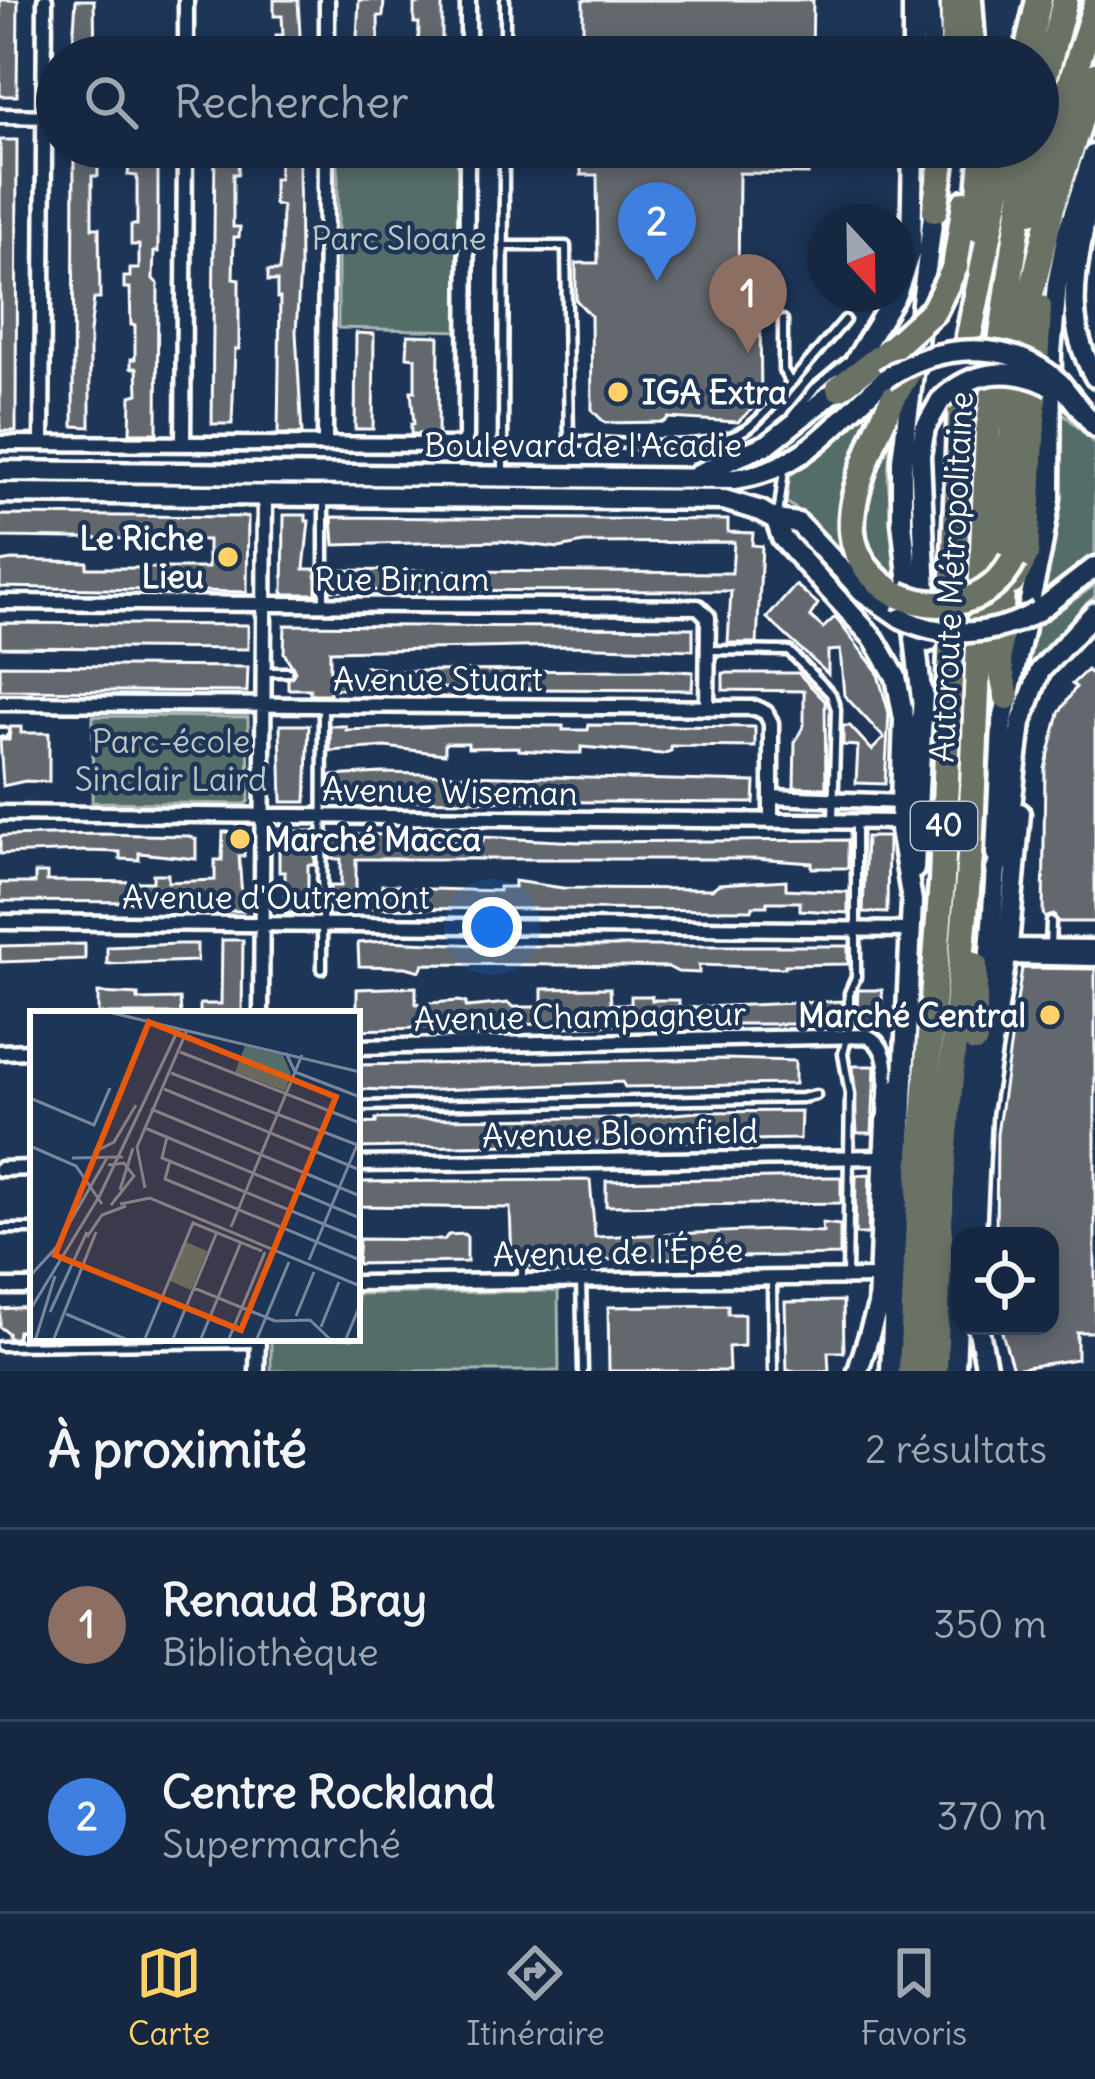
<!DOCTYPE html>
<html lang="fr">
<meta charset="utf-8">
<style>
:root{--surface:#162841;--page:#23344c;--text:#f1f3f6;--muted:#9ea6b1;--line:#35445a;--accent:#ffd166}
body{margin:0;font-family:Delius,sans-serif;background:var(--page);color:var(--text)}
.controls{position:absolute;right:36px;bottom:36px;display:grid;overflow:hidden;border-radius:24px;box-shadow:0 6px 18px #0003}
.controls button{width:108px;height:108px;display:grid;place-items:center;padding:0;border:0;border-bottom:3px solid var(--line);background:var(--surface);color:var(--text);font:60px sans-serif}
.compass{position:absolute;left:807px;top:204px;width:108px;height:108px;border-radius:50%;background:var(--surface);box-shadow:0 6px 18px #0003;rotate:158deg}
.you{position:absolute;left:492px;top:927px;width:42px;height:42px;margin:-30px;border:9px solid #fff;border-radius:50%;background:#1a73e8;box-shadow:0 0 0 18px #1a73e833}
.badge{display:grid;place-items:center;width:78px;height:78px;border-radius:50%;background:var(--accent);color:#fff;font-size:39px;font-weight:700}
.pin{position:absolute;translate:-50% -99px;filter:drop-shadow(0 3px 6px #0008)}
.pin::after{content:'';position:absolute;top:63px;width:42px;height:36px;background:inherit;clip-path:polygon(0 0,100% 0,50% 100%)}
.list{margin:0;padding:0;list-style:none}
h2{display:flex;justify-content:space-between;align-items:center;height:156px;margin:0;padding:0 48px;font-size:51px}
h2 small{font-size:39px;font-weight:400;color:var(--muted)}
.list li{display:grid;grid-template-columns:78px 1fr auto;gap:36px;align-items:center;box-sizing:border-box;height:192px;padding:0 48px;border-top:3px solid var(--line)}
.list b{display:block;font-size:45px;white-space:nowrap}
.list p{margin:0;font-size:39px;white-space:nowrap;color:var(--muted)}
.list em{font-size:39px;font-style:normal;color:var(--muted)}
.icon{flex:none;width:66px;height:66px;fill:none;stroke:currentColor;stroke-width:2;stroke-linecap:round;stroke-linejoin:round}
.map{position:relative;flex:none;width:1095px;height:1371px;overflow:hidden}
.search{position:absolute;background:var(--surface);box-shadow:0 6px 18px #0003;left:36px;right:36px;top:36px;height:132px;display:flex;align-items:center;gap:30px;box-sizing:border-box;padding:0 42px;border-radius:66px;color:var(--muted);font-size:45px}
.sheet{height:540px;background:var(--surface)}
nav{display:flex;justify-content:space-around;align-items:center;box-sizing:border-box;height:168px;border-top:3px solid var(--line);background:var(--surface);font-size:33px;color:var(--muted)}
nav a{display:grid;justify-items:center;gap:6px}
nav .on{color:var(--accent)}
.map>svg:first-child{display:block}
.green{fill:#556d69;stroke:#aab6b4;stroke-width:3}
.building{fill:#64676e;stroke:#fff;stroke-width:3}
.lines{fill:none;stroke-linecap:round;stroke-linejoin:round}
.lane-casing{stroke:#fff;stroke-width:15}
.street-casing{stroke:#fff;stroke-width:21}
.secondary-casing{stroke:#fff;stroke-width:27}
.highway-casing{stroke:#fff;stroke-width:33}
.lane{stroke:#1d3557;stroke-width:6}
.street{stroke:#1d3557;stroke-width:12}
.secondary{stroke:#1d3557;stroke-width:18}
.highway{stroke:#6a7165;stroke-width:24}
.secondary-bridge-casing{stroke:#fff;stroke-width:27;stroke-linecap:butt}
.highway-bridge-casing{stroke:#fff;stroke-width:33;stroke-linecap:butt}
.secondary-bridge{stroke:#1d3557;stroke-width:18}
.highway-bridge{stroke:#6a7165;stroke-width:24}
.poi-dot{fill:#ffd166;stroke:#1d3557;stroke-width:4.5}
.labels{text-anchor:middle;stroke-width:9;stroke-linejoin:round;paint-order:stroke}
.shield{fill:#1d3557;stroke:#bbc2cd;stroke-width:3}
.shield-label{font-size:30px;font-weight:bold;fill:#fff}
.park-label{font-size:33px;fill:#bbc5c3;stroke:#1d3557}
.poi-label{font-size:33px;font-weight:bold;fill:#fff;stroke:#1d3557;text-anchor:start}
.street-label{font-size:33px;fill:#fff;stroke:#1d3557}
.inset-road{fill:none;stroke:#77869a;stroke-width:3}
.view{fill:#e8590c;fill-opacity:0.15;stroke:#e8590c;stroke-width:6}
.inset-edge{fill:none;stroke:#fff;stroke-width:6}
</style>
<div class="map">
<svg width="1095" height="1371" viewBox="0 0 1095 1371">
<rect width="100%" height="100%" fill="#1d3557"/>
<filter id="ink" filterUnits="userSpaceOnUse"><feTurbulence type="fractalNoise" baseFrequency=".00833" numOctaves="2"/><feDisplacementMap in="SourceGraphic" scale="24" xChannelSelector="R" yChannelSelector="G"/><feConvolveMatrix kernelMatrix="1 2 1 2 8 2 1 2 1" color-interpolation-filters="sRGB"/></filter>
<g filter="url(#ink)">
<path class="green" d="M338,147h121l2,184 -123,-3z
M882,393l-4,11 -25,160 -39,-42 -28,-20 2,-27 40,-29z
M1059,409l36,35v112l-54,42 17,-101z
M892,415l-4,65 10,100c-61,-46 -25,-106 -6,-165z
M1095,585v11l-57,59 -19,34 13,-59z
M93,716l155,1 1,84 -3,3 -154,-2z
M558,1291l1,80h-288v-33h86v-44z"/>
<path class="building" d="M0,0h18l-1,96h-17z
M76,0h18l1,57h-23z
M274,0h24l3,52 -24,1 -1,-18h7l-1,-19h-8z
M359,0h25l-1,16h-5l1,41h-23z
M419,0h23v57h-24l1,-34h-5v-19h5z
M583,0h230l-1,57h-236v-19l7,-6z
M0,140h17l-1,291h-16z
M74,147h24v29h-6v52h7l1,71h-6l-4,33v95l-17,-1z
M131,147h27v105h-4l-1,27 5,5 -1,149h-27l1,-37 7,-2 -1,-26h-6v-9h4v-34h-4l-1,-37h-6v-11h6v-8h9v-24h-8v-20h6v-49l-9,-1z
M215,147h24l-1,27h-5v53h7l-1,10h-5l-1,41 6,1v70h-4l-3,75h-20z
M280,147h18l1,7 1,114 -4,64 6,102h-24l2,-136h-3v-17h-9v-10h11l2,-19 1,-46 -8,-2v-25h5z
M581,147h227v27l-69,-1 -1,126h8l14,14 1,87 -23,22 -70,-4 -4,4 -59,1 -13,-13 -1,-94 -15,-16v-37h22l-1,-88h-16z
M356,333l18,1 -1,95h-18z
M408,335l31,1 -1,98h-27v-10h3l-3,-33h4v-33l-8,-1z
M0,515l248,2 -1,75 -247,-5v-25l12,-2 75,2v6h121v-28l-208,-3z
M284,515h22v6h3l-5,48h12v25h-33z
M332,517l396,3v12l25,1 -1,12 10,1 -5,97h-29l3,-52 -399,-1v-20l400,3 2,-31 -150,1 -25,5 -59,-7 -166,4z
M796,585l22,19 -8,12 13,12 12,-11 42,54 12,42 -4,71 -29,-1 2,-37 -15,-1v-19h7l22,24 12,-12 -40,-43 -4,-45 -12,1v23l-61,-56z
M0,623l248,2v24l-248,-2z
M285,625l408,3v22l-125,-4 -238,5v23l35,1v-9l32,5 262,-1 34,2 -1,18 -294,-2 -68,1v5h-20v-5h-22v-9l7,-9 -11,-18z
M0,665l248,2 -1,25 -247,-2z
M1087,670l8,8v244h-37l-4,-7 -9,3 -2,-5 2,-144 14,-56 17,-26 -4,-3z
M723,673h75l27,28 1,87 -32,-1 1,-45 9,-17v-34l-81,-1z
M280,725h29l-3,77h-24z
M468,725l95,1v4h25l1,-5 166,2v20l-84,-1v5l-9,3 -81,-7v6h-14l-48,-3v-3l-51,1v-5h-23v11l-60,-7 -55,4v-25h16v4z
M10,727h11v6h28v49l-24,-1 -22,5 -3,-46h9z
M382,773l373,9 -1,21 -424,-3v-24z
M279,831h36v34h-7v35h6v13h-29v-41h-6z
M223,832h22l-1,24h-5l4,55h-38v-8l-29,-1v-4h-36v4l-140,-1v-18h35v-10h12v8l106,1v-8h15v8l47,-2v-20h7z
M100,834l89,2 7,3v20l-57,-6v7l-19,-1v-7l-36,-1 -84,3v-18z
M330,834l68,1 55,6h30v-4l95,5 270,-2v28h-36v-5l-57,-4h-399v32h26v-6h16v3l101,3v-4h15v-6l49,7 149,1 7,-5 67,-4v9l62,3v21l-48,-3v-8h-33v4h-14l-1,4 -422,-2v-22h11v-27h-11z
M866,837h22l-1,76 -24,-1z
M222,940h21l-1,74h-42v-10h21z
M385,941l121,5h342v18l-63,1v3l-86,-3v8l-21,-1 -10,-5 -98,-2 -147,-1 -3,7 -14,-4 -47,-1 -1,-23z
M85,944v15l-85,3v-16z
M178,944h19v17l-90,3v-17z
M1022,968l73,1v363h-18v27l-64,10 -13,-43h50v-90h-54l1,-102z
M416,987v17l43,-3 7,2v4l42,-4 6,4h28v-18l52,-1h16l1,16h20v-8h21v4h27v8l163,-7v23h-211l-89,4v-4l-185,6v-41z
M858,990h24l1,36h-27z
M98,993l40,2v5l42,-1 1,15h-83z
M726,1059l69,2v23l-170,3 -3,-5 -207,9 -58,-2v-24z
M853,1066h22l-3,67h-15z
M801,1111l-1,28 -443,9v-24l19,-1v-4l251,-1 72,-6z
M870,1174l-2,60h-13l1,-59z
M827,1177h14v26l-235,3v-25z
M590,1180l5,57 178,-7 50,2 -1,-9 18,2v30l-244,5 -8,-6 -7,11 -50,1 -8,-12 -11,8 -2,-54 -153,-2v-24z
M464,1234l3,3v25l-110,2 2,-25 85,1 4,-5z
M843,1301l1,51h-16l1,19h-42l-2,-69z
M728,1305v9h16v32l-16,1 1,24h-120l-1,-64z
M33,1307v23l-15,1 -1,7h-9v-5l-8,-6v-18z"/>
<g class="lines">
<defs>
<path id="lane" d="M505,57v-57
M503,246h63l3,195c48,0 135,14 176,-11 18,-12 32,-31 46,-47l-8,-13v-50
M791,383l54,-63
M792,416l23,-28 31,-26
M503,473l1,-326
M324,501v101
M778,516l6,-46
M708,650l81,1 42,43 5,15 -3,112
M263,672h25
M0,732h4
M1050,946l1,-24
M322,969l1,-264
M357,1106l445,-8 14,-3
M0,1229h33
M522,1261v19
M589,1261v18
M847,1275l3,-181 -7,-40 6,-25v-36l7,-16v-155
M581,1279l2,92
M772,1279l1,92
M0,1346l254,-3"/>
<path id="street" d="M186,57v-57
M327,57v-57
M468,57v-57
M0,116l57,1
M0,443l463,2 3,-9 1,-289
M42,443l3,-443
M183,444l2,-297
M325,445l1,-298
M0,602l698,5 10,10 -1,91
M0,703l756,5 10,5 5,10v98
M771,797l130,5
M0,813l900,9
M0,922l911,8
M1008,946l87,1
M1006,957l89,2
M261,1014l4,-517
M357,1047l510,-11c28,12 18,52 18,78
M0,1052l33,-1
M357,1164l527,-7
M0,1169l33,-1
M357,1283l523,-6
M0,1287h33
M257,1371l1,-33"/>
<path id="secondary" d="M929,0l3,57
M913,57v-57
M1090,182c-6,73 -34,125 5,195
M897,292l14,-42 2,-103
M1060,383l35,44
M0,471l734,8c70,-8 102,-58 151,-100
M698,474l70,-30 71,-56 57,-94
M0,493l724,7 37,11 15,9 22,3 64,68 39,27
M776,520l6,18 92,101 22,38 8,42 -4,110 12,72 -21,470
M1038,611l57,-44
M928,642l-8,-187 5,-27 16,-28
M922,700l-20,-178v-62l33,-260
M996,854l6,-129 39,-173 9,-54 1,-145 6,-69 10,-51 26,-78
M914,869l9,-176
M975,1236l6,-124 27,-166 12,-133
M978,1326l9,45
M858,1371l20,-65 8,-185 13,-33
M955,1371l9,-228 11,-103 12,-48 9,-122 12,-39 13,-108 19,-52 55,-59"/>
<path id="highway" d="M969,0l4,57
M953,57l1,-57
M1026,57l13,-57
M1038,103l27,-103
M935,210l9,-63
M1030,211l65,-204
M977,228l7,-81
M955,267l10,-64
M969,336l38,-189
M839,388l55,-42
M1012,582l14,-27 13,-248
M898,595c-61,-35 -51,-84 -30,-139 12,-34 25,-62 46,-92
M1007,697l-8,-36 5,-126 16,-195 33,-137 42,-128
M975,965v75
M911,1371l10,-217 21,-273 19,-482
M935,1371l6,-178 29,-337 18,-424 41,-285"/>
</defs>
<use href="#lane" class="lane-casing"/>
<use href="#street" class="street-casing"/>
<use href="#secondary" class="secondary-casing"/>
<use href="#highway" class="highway-casing"/>
<use href="#lane" class="lane"/>
<use href="#street" class="street"/>
<use href="#secondary" class="secondary"/>
<use href="#highway" class="highway"/>
<defs>
<path id="secondary-bridge" d="M885,379c53,-37 125,-41 175,4
M941,400c32,-31 71,-33 109,-15
M901,618c44,22 95,18 137,-7"/>
<path id="highway-bridge" d="M894,346l40,-36 21,-43
M898,595c41,18 93,9 115,-35"/>
</defs>
<use href="#secondary-bridge" class="secondary-bridge-casing"/>
<use href="#highway-bridge" class="highway-bridge-casing"/>
<use href="#secondary-bridge" class="secondary-bridge"/>
<use href="#highway-bridge" class="highway-bridge"/>
</g>
</g>
<g class="poi-dot">
<circle cx="618" cy="392" r="12"/>
<circle cx="228" cy="557" r="12"/>
<circle cx="240" cy="839" r="12"/>
<circle cx="1050" cy="1015" r="12"/>
</g>
<g class="labels">
<rect class="shield" x="911" y="802" width="66" height="48" rx="9"/>
<g class="shield-label">
<text x="944" y="836">40</text>
</g>
<g class="park-label">
<text x="399" y="250">Parc Sloane</text>
<text x="171" y="753">Parc-école<tspan x="171" dy="38">Sinclair Laird</tspan></text>
</g>
<g class="poi-label">
<text x="642" y="404">IGA Extra</text>
<text x="204" y="550" text-anchor="end">Le Riche<tspan x="204" dy="38">Lieu</tspan></text>
<text x="264" y="851">Marché Macca</text>
<text x="1026" y="1027" text-anchor="end">Marché Central</text>
</g>
<g class="street-label">
<text x="583" y="457">Boulevard de l'Acadie</text>
<text transform="translate(951 577) rotate(-87)" y="12">Autoroute Métropolitaine</text>
<text x="402" y="591">Rue Birnam</text>
<text x="438" y="691">Avenue Stuart</text>
<text transform="translate(450 791) rotate(1)" y="12">Avenue Wiseman</text>
<text x="276" y="909">Avenue d'Outremont</text>
<text transform="translate(580 1016) rotate(-1)" y="12">Avenue Champagneur</text>
<text transform="translate(620 1133) rotate(-1)" y="12">Avenue Bloomfield</text>
<text transform="translate(618 1252) rotate(-1)" y="12">Avenue de l'Épée</text>
</g>
</g>
<g transform="translate(30 1011)">
<rect width="330" height="330" fill="#1d3557"/>
<path d="M215,35l38,9 8,19 -6,17 -50,-19zM156,231l21,9 -16,39 -21,-9z" fill="#556d69"/>
<path class="inset-road" d="M74,0l256,61M150,41l180,71M256,42l9,19 65,25M141,62l189,73M134,78l196,81M0,87l64,27 16,-37M121,98l209,87M115,117l215,90M137,126l-5,21 198,81M0,135l46,20 26,38M64,141l20,-10 22,-37M42,147l51,-1M140,150l-5,18 195,81M78,154l16,-2 10,13 -23,29M115,177l-8,-41 50,-117M90,179l13,-42M90,193l30,-6 210,88M201,216l71,-172M36,218l41,-71M57,226l15,-22 24,-9M279,249l51,-122M0,265l33,-36M164,277l81,33 35,-1 22,21M0,299l70,-115 79,-167M20,301l37,-80M36,303l64,27M266,305l18,-44M291,316l18,-45M5,330l20,-65M23,330l43,-109M114,330l49,-118 69,28M142,330l45,-109M170,330l41,-99M198,330l37,-89M226,330l33,-79M315,330l15,-36"/>
<path class="view" d="M119,11l187,75 -95,233 -186,-75z"/>
<rect width="330" height="330" class="inset-edge"/>
</g>
</svg>
<div class="controls">
<button><svg class="icon" aria-label="locate" viewBox="0 0 24 24"><circle cx="12" cy="12" r="6"/><path d="M12 2v4M12 18v4M2 12h4M18 12h4"/></svg></button>
</div>
<svg class="compass" viewBox="-18 -18 36 36"><path d="M0-13l5 13h-10z" fill="#e53935"/><path d="M0 13l5-13h-10z" fill="#9ea6b1"/></svg>
<div class="you"></div>
<div class="pin badge" style="left:748px;top:353px;background:#8d6e63">1</div>
<div class="pin badge" style="left:657px;top:281px;background:#3f7fe0">2</div>
<div class="search"><svg class="icon" aria-label="search" viewBox="0 0 24 24"><circle cx="10" cy="10" r="6"/><path d="M15 15l6 6"/></svg>Rechercher</div>
</div>
<section class="sheet">
<h2>À proximité<small>2 résultats</small></h2>
<ul class="list">
<li><span class="badge" style="background:#8d6e63">1</span><div><b>Renaud Bray</b><p>Bibliothèque</p></div><em>350 m</em></li>
<li><span class="badge" style="background:#3f7fe0">2</span><div><b>Centre Rockland</b><p>Supermarché</p></div><em>370 m</em></li>
</ul>
</section>
<nav>
<a class="on"><svg class="icon" aria-label="map" viewBox="0 0 24 24"><path d="M3 6l6-2 6 2 6-2v14l-6 2-6-2-6 2zM9 4v14M15 6v14"/></svg>Carte</a>
<a><svg class="icon" aria-label="directions" viewBox="0 0 24 24"><path d="M12 3l9 9-9 9-9-9zM9 14v-3h6M13 9l2 2-2 2"/></svg>Itinéraire</a>
<a><svg class="icon" aria-label="saved" viewBox="0 0 24 24"><path d="M7 4h10v16l-5-4-5 4z"/></svg>Favoris</a>
</nav>
